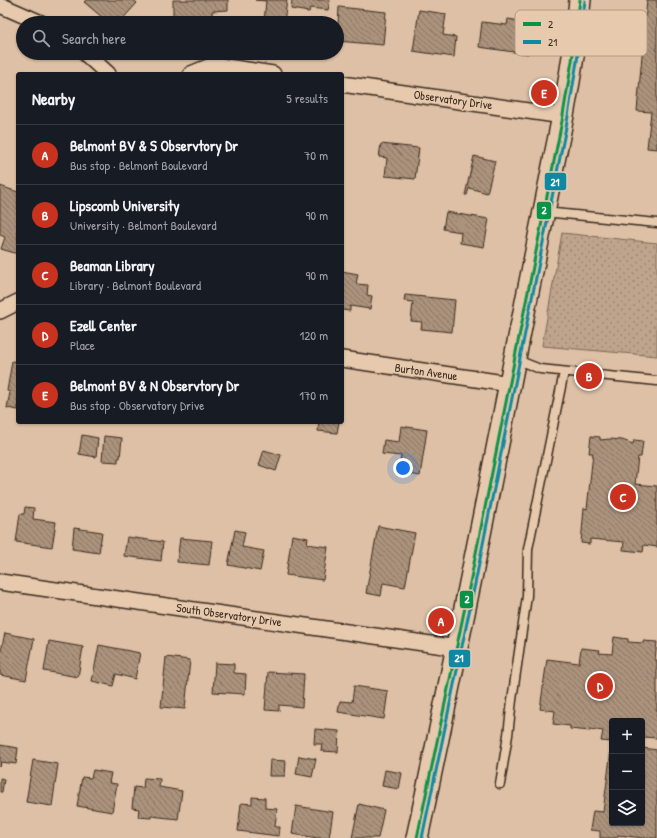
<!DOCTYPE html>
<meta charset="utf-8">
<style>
:root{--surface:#171b24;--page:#242831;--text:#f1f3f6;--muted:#9ea1a6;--line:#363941;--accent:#c8321e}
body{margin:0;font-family:"Patrick Hand",sans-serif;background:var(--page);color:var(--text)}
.controls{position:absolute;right:12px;bottom:12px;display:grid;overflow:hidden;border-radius:4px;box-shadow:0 1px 3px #0004}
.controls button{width:36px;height:36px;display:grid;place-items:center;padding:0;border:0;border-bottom:1px solid var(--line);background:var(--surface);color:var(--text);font:20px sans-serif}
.you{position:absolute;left:403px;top:468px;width:14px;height:14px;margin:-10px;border:3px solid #fff;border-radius:50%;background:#1a73e8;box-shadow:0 0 0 6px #1a73e833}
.badge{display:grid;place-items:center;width:26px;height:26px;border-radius:50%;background:var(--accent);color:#fff;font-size:13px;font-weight:700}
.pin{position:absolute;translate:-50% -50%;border:2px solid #fff;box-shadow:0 1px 4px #0006}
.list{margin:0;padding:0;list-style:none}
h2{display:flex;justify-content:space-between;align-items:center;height:52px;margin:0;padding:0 16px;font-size:17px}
h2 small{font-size:13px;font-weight:400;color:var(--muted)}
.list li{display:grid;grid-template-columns:26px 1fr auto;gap:12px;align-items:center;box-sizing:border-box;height:60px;padding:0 16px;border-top:1px solid var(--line)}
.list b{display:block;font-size:15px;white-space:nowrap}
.list p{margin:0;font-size:13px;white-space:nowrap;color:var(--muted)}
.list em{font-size:13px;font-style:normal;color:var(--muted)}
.icon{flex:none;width:22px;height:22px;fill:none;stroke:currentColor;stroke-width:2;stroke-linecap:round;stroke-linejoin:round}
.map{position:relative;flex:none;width:657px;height:838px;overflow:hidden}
.search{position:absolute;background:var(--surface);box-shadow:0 1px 3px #0004;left:16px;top:16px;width:328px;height:44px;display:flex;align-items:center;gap:10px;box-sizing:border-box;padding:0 14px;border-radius:22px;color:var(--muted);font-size:15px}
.panel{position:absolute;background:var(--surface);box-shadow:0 1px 3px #0004;left:16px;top:72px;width:328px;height:352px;border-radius:4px}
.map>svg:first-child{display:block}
.grass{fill:url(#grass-dots);stroke:#7d6755}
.building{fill:url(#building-back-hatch);stroke:#3b2a1e}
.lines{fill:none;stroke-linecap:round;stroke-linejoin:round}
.lane-casing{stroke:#3b2a1e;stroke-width:11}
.street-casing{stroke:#3b2a1e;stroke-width:18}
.secondary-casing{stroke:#3b2a1e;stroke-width:24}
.lane{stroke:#e7caae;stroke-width:8}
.street{stroke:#e7caae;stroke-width:15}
.secondary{stroke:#e7caae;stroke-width:21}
.bus-1-casing{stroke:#e7caae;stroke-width:6}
.bus-2-casing{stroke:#e7caae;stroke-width:6}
.bus-1{stroke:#099349;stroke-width:3}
.bus-2{stroke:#0f89a2;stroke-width:3}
.labels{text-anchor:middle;stroke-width:3;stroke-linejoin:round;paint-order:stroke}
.street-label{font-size:12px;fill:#3b2a1e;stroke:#e7caae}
.key{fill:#e7caae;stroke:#b39a83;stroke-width:1}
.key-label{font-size:11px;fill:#3b2a1e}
.line-badge{stroke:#e7caae;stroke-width:1.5}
.badge-label{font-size:11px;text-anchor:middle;font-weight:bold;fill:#fff}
</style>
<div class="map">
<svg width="657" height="838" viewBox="0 0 657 838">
<defs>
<pattern id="grass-dots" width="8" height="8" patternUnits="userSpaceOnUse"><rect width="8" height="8" fill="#bfa48c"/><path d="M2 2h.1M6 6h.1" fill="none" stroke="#9c8672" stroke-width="1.8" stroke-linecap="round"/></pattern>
<pattern id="building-back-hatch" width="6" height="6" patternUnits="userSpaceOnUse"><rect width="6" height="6" fill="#aa927b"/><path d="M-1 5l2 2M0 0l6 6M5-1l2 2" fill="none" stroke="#8c7764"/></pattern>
</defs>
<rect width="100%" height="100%" fill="#ddc0a5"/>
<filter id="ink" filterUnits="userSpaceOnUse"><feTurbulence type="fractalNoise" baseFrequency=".025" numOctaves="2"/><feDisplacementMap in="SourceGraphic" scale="8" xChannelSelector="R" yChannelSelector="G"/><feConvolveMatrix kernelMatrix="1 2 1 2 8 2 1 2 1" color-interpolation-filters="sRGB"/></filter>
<g filter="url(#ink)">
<path class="grass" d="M562,233l95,10v113l-115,-10z"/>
<path class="building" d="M86,0h48l3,3 -18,20h-10l-25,-21z
M173,0h55v10l-16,1 1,9 -27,1v-5h-13z
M255,0h32l-3,23 -20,-2 2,-20z
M292,0h38l-2,10 -18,-2 -1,4 -18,-3z
M647,0h10v149l-10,-1 4,-36 -14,-1z
M339,7l47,5 -3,33 -46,-4z
M419,10l27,4 -3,21 13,2 -2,20 -41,-6z
M508,19l25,4 -5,31 -49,-7 3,-25 25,3z
M381,144l38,4 -4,31 -30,-3 2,-18 -8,-1z
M474,156l21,5 -8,32 -18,-5 -2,7h-2z
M0,186l18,6v62l-17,-5 4,-12 -5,-2z
M446,212l43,7 -5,28 -24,-4 1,-11 -18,-3z
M342,271l16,3 -2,10 12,1 -1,10 5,1 -2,13 -20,-3v5l-8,-1z
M405,295l50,5 -3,32 -31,-3 1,-7 -11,-1 2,-19 -9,-1z
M12,361l6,1v48l-11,-2 3,-16 -3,-1z
M311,422h28l-2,11 -19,-2 1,-8z
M401,426l26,4 -7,46 -22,-4 3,-16 -19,-2 2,-14 15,2z
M82,435l16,3 -2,19 -17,-3z
M104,436l18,2 -2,20h-2v4l-16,-1z
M591,436l9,1v3l10,-1 12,1 11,4 1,-4 9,1 -2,16h-3l-3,27 22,2v61l-13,-2 -1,7 -20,-2 1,-8 -34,-3v5l-9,-1 3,-35 3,1 6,-56h-4z
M264,450l17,5 -5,16 -17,-6z
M25,507l9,1 -1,11 23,3 -4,25 -36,-5 4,-28h4z
M378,526l37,7 -10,54 -22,-4 -2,13 -15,-3z
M74,528l28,4 -3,21 -27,-4z
M235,530l10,2 -3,15 22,4 -4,20 -32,-6z
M292,535l16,3 -1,6 21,3 -5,33 -37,-5z
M127,537l36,5 -2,19 -37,-5z
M180,538l32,3 -3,24 -32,-3z
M5,633l29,6 -8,41 -26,-5v-20z
M614,637l14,2v3l15,1v-2l14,1 -2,18h2v78l-14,-1 -1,9v-25h-30v21l-11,-1 2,-10 -13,-2v2l-20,-2v-3l-17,-2 2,-13 -15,-2 7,-50 32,4 2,-15 19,2 -1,3 13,1z
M49,641l34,6 -5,30 -34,-6z
M99,645l41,8 -5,26 -19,-5 -3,12 -21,-5z
M166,657l24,3 -5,49 -24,-2z
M215,663l19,1v9l12,1 -1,20 -32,-2z
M268,672l36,2 -2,33 -23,-2v6l-14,-1z
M354,686l34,5 -4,28 -46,-7 2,-11 12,1z
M315,729l24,2 -1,21 -17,-1 1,-7h-8z
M612,742v81h30v-75l15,2v88h-14l-25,-3 -1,3h-17v-7l-10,-1 3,-19 10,1z
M0,745l18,3 -2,16 -15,-2 -1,5z
M299,756l17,3 -4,18 -16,-3z
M33,760l25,4 -6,42 -26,-4z
M270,760l16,1 -1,15h-16z
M93,770l18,3 -2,10 8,1 -5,28 -35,-6 5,-29 9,1z
M385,770l17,3 -3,16 -17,-3z
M0,778l4,1 -2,13h-2z
M144,778l16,1 -1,8 23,4 -4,28 -27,-3v2l-13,-1 1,-8 -7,-1 2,-21 9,1z
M252,797l13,1v10l12,1 -2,18h5l-1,9 -41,-5 3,-28 11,1z
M359,804l25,6 -6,28h-26z
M296,806l37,6 -4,26h-11l-26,-4z"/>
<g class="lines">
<defs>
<path id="lane" d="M544,212l113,11
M515,359l25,10 117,12
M500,784l8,-49 4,-35 15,-104 1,-47 36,-177"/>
<path id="street" d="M0,5l41,18
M85,53l23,21
M191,74l22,-9 60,9
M342,84l221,32
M0,311l18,-9
M342,359l168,25
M0,582l458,66"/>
<path id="secondary" d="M417,838c37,-173 72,-347 106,-521 10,-52 21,-104 31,-156 11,-53 21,-107 26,-161"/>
</defs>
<use href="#lane" class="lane-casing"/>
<use href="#street" class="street-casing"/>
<use href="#secondary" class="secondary-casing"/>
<use href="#lane" class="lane"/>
<use href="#street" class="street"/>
<use href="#secondary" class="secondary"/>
<defs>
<path id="bus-1" d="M417,838l54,-260 91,-457 10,-60 8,-61"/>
<path id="bus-2" d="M422,838l54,-259 91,-457 10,-61 8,-60"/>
</defs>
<use href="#bus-1" class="bus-1-casing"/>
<use href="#bus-2" class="bus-2-casing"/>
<use href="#bus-1" class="bus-1"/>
<use href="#bus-2" class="bus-2"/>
</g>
</g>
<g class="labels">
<g class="street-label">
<text transform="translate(453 100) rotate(8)" y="4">Observatory Drive</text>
<text transform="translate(426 372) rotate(8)" y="4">Burton Avenue</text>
<text transform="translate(229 615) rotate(8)" y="4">South Observatory Drive</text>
</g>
</g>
<rect x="515" y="10" width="132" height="46" rx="6" class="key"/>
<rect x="523" y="22" width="18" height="4" fill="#099349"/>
<rect x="523" y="40" width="18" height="4" fill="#0f89a2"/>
<g class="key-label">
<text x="548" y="28">2</text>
<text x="548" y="46">21</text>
</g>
<g class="line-badge">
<rect x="544" y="172" width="23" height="19" rx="4" fill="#0f89a2"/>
<rect x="536" y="201" width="16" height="19" rx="4" fill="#099349"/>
<rect x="459" y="590" width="15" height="19" rx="4" fill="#099349"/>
<rect x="448" y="649" width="23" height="19" rx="4" fill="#0f89a2"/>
</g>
<g class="badge-label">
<text x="555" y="186">21</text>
<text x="544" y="214">2</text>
<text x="467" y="603">2</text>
<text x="459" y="662">21</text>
</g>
</svg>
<div class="controls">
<button>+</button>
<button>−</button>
<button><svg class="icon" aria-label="layers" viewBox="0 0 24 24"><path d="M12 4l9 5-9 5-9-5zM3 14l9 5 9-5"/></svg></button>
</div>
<div class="you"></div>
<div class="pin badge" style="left:441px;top:621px">A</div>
<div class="pin badge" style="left:589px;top:376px">B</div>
<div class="pin badge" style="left:623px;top:497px">C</div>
<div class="pin badge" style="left:600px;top:686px">D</div>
<div class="pin badge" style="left:544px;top:93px">E</div>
<div class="search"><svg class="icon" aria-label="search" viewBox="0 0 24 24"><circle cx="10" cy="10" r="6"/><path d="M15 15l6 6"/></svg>Search here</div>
<section class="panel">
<h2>Nearby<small>5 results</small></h2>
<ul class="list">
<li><span class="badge">A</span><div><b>Belmont BV &amp; S Observtory Dr</b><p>Bus stop · Belmont Boulevard</p></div><em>70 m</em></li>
<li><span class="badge">B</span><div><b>Lipscomb University</b><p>University · Belmont Boulevard</p></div><em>90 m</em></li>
<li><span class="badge">C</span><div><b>Beaman Library</b><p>Library · Belmont Boulevard</p></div><em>90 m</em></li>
<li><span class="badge">D</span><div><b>Ezell Center</b><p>Place</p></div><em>120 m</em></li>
<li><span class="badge">E</span><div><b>Belmont BV &amp; N Observtory Dr</b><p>Bus stop · Observatory Drive</p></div><em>170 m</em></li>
</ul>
</section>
</div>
